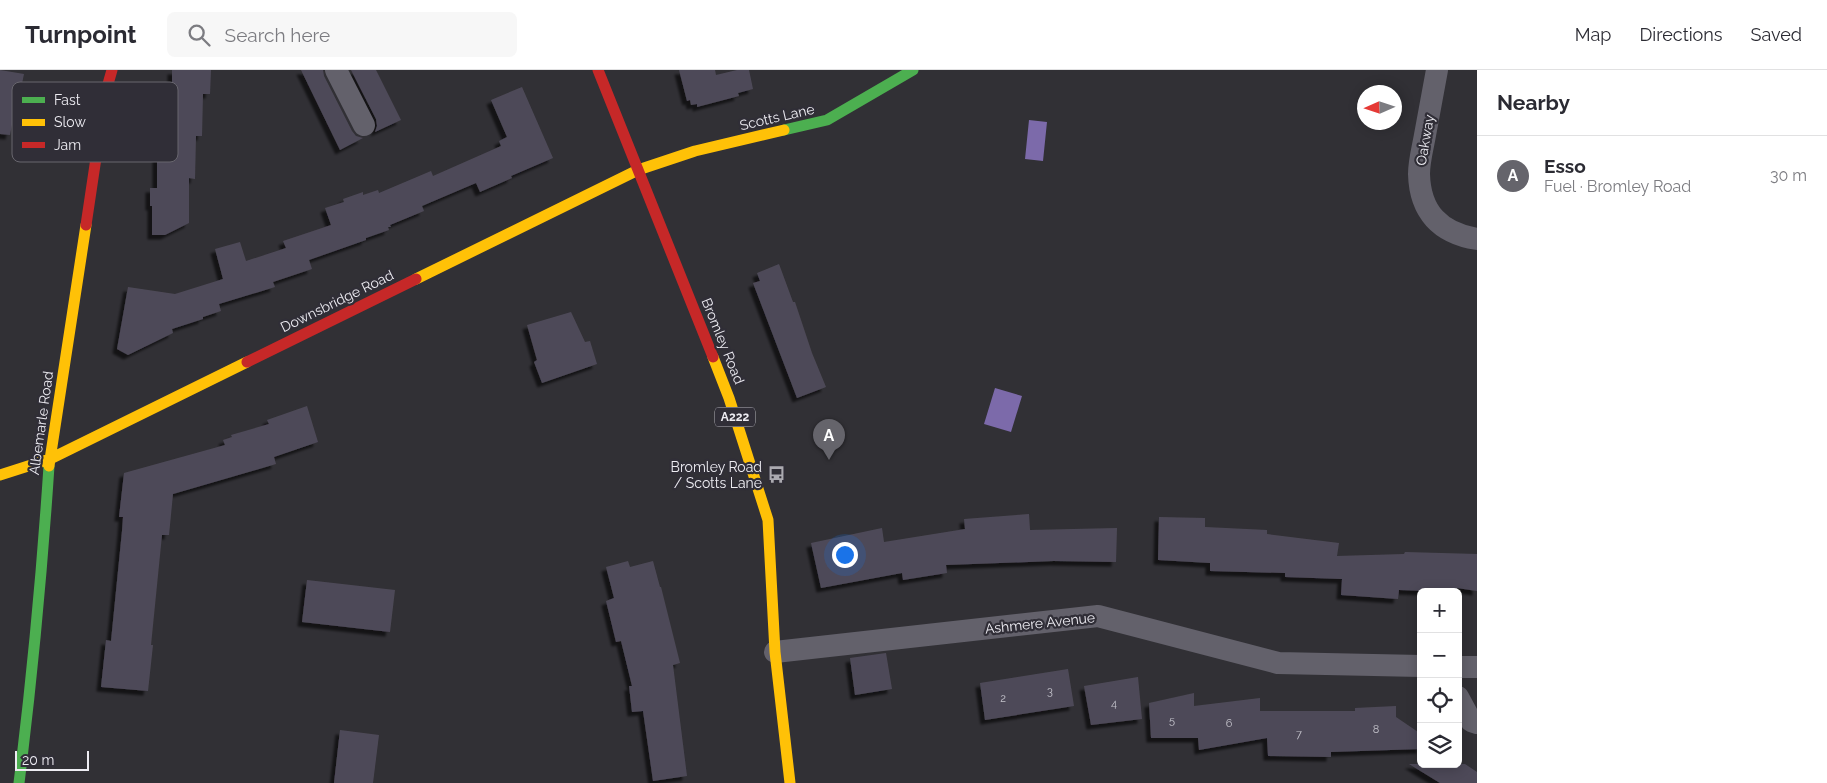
<!DOCTYPE html>
<meta charset="utf-8">
<style>
:root{--surface:#fff;--page:#f7f7f7;--text:#2b2b33;--muted:#7c7c81;--line:#e1e1e2;--accent:#65646b}
body{margin:0;font-family:Raleway,sans-serif;background:var(--page);color:var(--text)}
.controls{position:absolute;right:15px;bottom:15px;display:grid;overflow:hidden;border-radius:8px;box-shadow:0 2px 12px #0003}
.controls button{width:45px;height:45px;display:grid;place-items:center;padding:0;border:0;border-bottom:1px solid var(--line);background:var(--surface);color:var(--text);font:25px sans-serif}
.compass{position:absolute;left:1357px;top:15px;width:45px;height:45px;border-radius:50%;background:var(--surface);box-shadow:0 2px 12px #0003;rotate:267deg}
.scale{position:absolute;left:15px;bottom:12px;width:74px;box-sizing:border-box;padding-left:5px;border:2px solid #edecf2;border-top:0;font-size:14px;line-height:18px;white-space:nowrap;color:#edecf2;-webkit-text-stroke:4px #302e37;paint-order:stroke}
.you{position:absolute;left:844px;top:484px;width:18px;height:18px;margin:-12px;border:4px solid #fff;border-radius:50%;background:#1a73e8;box-shadow:0 0 0 8px #1a73e833}
.badge{display:grid;place-items:center;width:32px;height:32px;border-radius:50%;background:var(--accent);color:#fff;font-size:16px;font-weight:700}
.pin{position:absolute;translate:-50% -41px;filter:drop-shadow(0 1px 2px #0008)}
.pin::after{content:'';position:absolute;top:26px;width:18px;height:15px;background:inherit;clip-path:polygon(0 0,100% 0,50% 100%)}
.list{margin:0;padding:0;list-style:none}
h2{display:flex;justify-content:space-between;align-items:center;height:65px;margin:0;padding:0 20px;font-size:21px}
h2 small{font-size:16px;font-weight:400;color:var(--muted)}
.list li{display:grid;grid-template-columns:32px 1fr auto;gap:15px;align-items:center;box-sizing:border-box;height:80px;padding:0 20px;border-top:1px solid var(--line)}
.list b{display:block;font-size:19px;white-space:nowrap}
.list p{margin:0;font-size:16px;white-space:nowrap;color:var(--muted)}
.list em{font-size:16px;font-style:normal;color:var(--muted)}
.icon{flex:none;width:28px;height:28px;fill:none;stroke:currentColor;stroke-width:2;stroke-linecap:round;stroke-linejoin:round}
.map{position:relative;flex:none;width:1477px;height:713px;overflow:hidden}
header{display:flex;align-items:center;gap:30px;box-sizing:border-box;height:70px;padding:0 25px;background:var(--surface);border-bottom:1px solid var(--line)}
header strong{font-size:24px}
nav{display:flex;gap:28px;margin-inline-start:auto;font-size:18px}
.search{width:350px;height:45px;background:var(--page);display:flex;align-items:center;gap:12px;box-sizing:border-box;padding:0 18px;border-radius:8px;color:var(--muted);font-size:19px}
main{display:flex}
aside{flex:1;background:var(--surface)}
.map>svg:first-child{display:block}
.water{fill:#7c6aaa}
.building{fill:#4e4a58;filter:url(#shadow)}
.lines{fill:none;stroke-linecap:round;stroke-linejoin:round}
.street{stroke:#63616b;stroke-width:22}
.fast{stroke:#4caf50;stroke-width:11}
.slow{stroke:#ffc107;stroke-width:11}
.jam{stroke:#c62828;stroke-width:11}
.labels{text-anchor:middle;stroke-width:4.5;stroke-linejoin:round;paint-order:stroke}
.number-label{font-size:11px;fill:#c5c4cc}
.shield{fill:#302e37;stroke:#b4b3ba;stroke-width:1}
.shield-label{font-size:12px;font-weight:bold;fill:#edecf2}
.street-label{font-size:14px;fill:#edecf2;stroke:#302e37}
.poi-label{font-size:14px;fill:#edecf2;stroke:#302e37;text-anchor:end}
.key{fill:#302e37;stroke:#69676f;stroke-width:1}
.key-label{font-size:14px;fill:#edecf2}
</style>
<header>
<strong>Turnpoint</strong>
<div class="search"><svg class="icon" aria-label="search" viewBox="0 0 24 24"><circle cx="10" cy="10" r="6"/><path d="M15 15l6 6"/></svg>Search here</div>
<nav><a>Map</a><a>Directions</a><a>Saved</a></nav>
</header>
<main>
<div class="map">
<svg width="1477" height="713" viewBox="0 0 1477 713">
<defs>
<filter id="shadow"><feDropShadow dx="-4.5" dy="4.5" stdDeviation="1" flood-color="#0009"/></filter>
</defs>
<rect width="100%" height="100%" fill="#313035"/>
<path class="water" d="M1029,50l18,2 -4,39 -18,-2z
M995,318l27,8 -11,36 -27,-8z"/>
<path class="building" d="M0,0l24,4 -4,19h-2l-8,42 -10,-1z
M172,0h39l-1,24h-7l-1,42h-6l-1,43 -6,-1v45l-24,12h-13v-29h-2v-18h7v-42h7l1,-43h7z
M301,0h22l1,6 28,55 4,5 7,2 -23,12z
M351,0h25l25,50 -26,12 2,-6 -1,-7z
M679,0h36l1,5 21,-5h12l4,19 -15,4 1,3 -42,11v-3l-6,1 -1,-5 -3,1z
M522,17l31,71 -42,18 1,2 -32,14 -4,-9 -54,23 2,5 -34,14 1,2h-3l1,3 -23,8v2l-57,20 3,9 -39,13 2,5 -56,17 2,7 -18,6v2l-31,10 1,4 -45,22 -11,-6 11,-62 47,7 48,-15 -8,-30 25,-7 6,19 40,-13 -3,-7 48,-16 -6,-17 19,-6 -1,-3 20,-7v3l15,-5 1,3 52,-22 2,5 68,-30 -2,-5 8,-4 -16,-37z
M779,194l14,38h2l17,51 14,34 -29,11 -44,-115 7,-2 -3,-8z
M571,242l14,30 5,-1 7,23 -55,19 -8,-21 3,-2 -10,-35z
M307,336l11,36 -44,15 2,7 -103,30 -4,41h-7l-11,110h2l-5,46 -47,-4 5,-47 5,1 11,-110 1,-14h-4l5,-44 101,-28 -2,-5 9,-3 -1,-2 38,-11 -2,-4z
M1029,444l1,16 87,-2 -1,34 -62,-1 -108,4 1,8 -44,7 -1,-7 -81,15 -10,-45 71,-15 2,14 81,-13 -1,-10z
M1159,447l46,1v9l62,3v4l72,9 -2,13 67,-2 1,-2 72,2v37l-20,-3v4l-58,-2 -1,9 -57,-4 1,-16 -57,-2v-4l-75,-2v-8l-52,-3z
M628,491l2,6 23,-6 7,26h1l19,76 -7,2 14,111 -34,5 -10,-70 -11,1 -3,-26h3l-11,-45 -5,1 -10,-41 8,-3 -8,-31z
M307,510l88,10 -5,42 -88,-10z
M886,583l6,36 -37,6 -5,-37z
M1068,599l6,37 -89,14 -5,-37z
M1138,607l4,42 -51,6 -7,-39z
M1194,623v13l66,-8v13h95v-3l41,-2v11l25,17v15l-90,3v5l-63,-1 -1,-18 -68,12 -1,-12h-47l-2,-35z
M340,660l39,5 -6,48h-39z
M1409,694h56l12,8v11h-37z"/>
<g class="lines">
<path class="street" d="M336,0l28,55
M1437,0c-4,22 -8,43 -12,65 -2,12 -6,26 -6,39 1,38 21,59 58,65
M775,582l323,-36 180,47 143,3
M1458,597h19
M1458,627l13,24 6,2"/>
<path class="fast" d="M784,60l43,-10 86,-50
M19,713c13,-105 23,-211 30,-317"/>
<path class="slow" d="M416,209l222,-109 57,-19 89,-21
M713,287l16,41 39,122 7,132 15,131
M49,396l37,-241
M0,405l50,-16 197,-97"/>
<path class="jam" d="M598,0l115,287
M86,155l20,-134 6,-21
M247,292l169,-83"/>
</g>
<defs>
<symbol id="bus-bare" viewBox="-9 -9 18 18"><path d="M-5-6H5V4H4V6H2V4H-2V6H-4V4H-5ZM-3.5-4V0h7V-4ZM-3.5 1.2v1.5H-2V1.2ZM2 1.2v1.5H3.5V1.2Z" fill="#abaab0" stroke="#302e37" stroke-width="2.5" paint-order="stroke"/></symbol>
</defs>
<g fill-rule="evenodd">
<use href="#bus-bare" x="764" y="392" width="25" height="25"/>
</g>
<g class="labels">
<g class="number-label">
<text x="1050" y="625">3</text>
<text x="1003" y="632">2</text>
<text x="1114" y="637">4</text>
<text x="1172" y="654">5</text>
<text x="1229" y="657">6</text>
<text x="1376" y="663">8</text>
<text x="1299" y="668">7</text>
</g>
<rect class="shield" x="715" y="337.5" width="40" height="19" rx="4"/>
<g class="shield-label">
<text x="735" y="351">A222</text>
</g>
<g class="street-label">
<text transform="translate(777 47) rotate(-13)" y="5">Scotts Lane</text>
<text transform="translate(1425 70) rotate(-80)" y="5">Oakway</text>
<text transform="translate(337 231) rotate(-26)" y="5">Downsbridge Road</text>
<text transform="translate(723 271) rotate(68)" y="5">Bromley Road</text>
<text transform="translate(41 353) rotate(-82)" y="5">Albemarle Road</text>
<text transform="translate(1040 553) rotate(-6)" y="5">Ashmere Avenue</text>
</g>
<g class="poi-label">
<text x="762" y="402">Bromley Road<tspan x="762" dy="16">/ Scotts Lane</tspan></text>
</g>
</g>
<rect x="12" y="12" width="166" height="80" rx="8" class="key"/>
<rect x="22" y="27" width="23" height="6" fill="#4caf50"/>
<rect x="22" y="49" width="23" height="7" fill="#ffc107"/>
<rect x="22" y="72" width="23" height="6" fill="#c62828"/>
<g class="key-label">
<text x="54" y="35">Fast</text>
<text x="54" y="57">Slow</text>
<text x="54" y="80">Jam</text>
</g>
</svg>
<div class="controls">
<button>+</button>
<button>−</button>
<button><svg class="icon" aria-label="locate" viewBox="0 0 24 24"><circle cx="12" cy="12" r="6"/><path d="M12 2v4M12 18v4M2 12h4M18 12h4"/></svg></button>
<button><svg class="icon" aria-label="layers" viewBox="0 0 24 24"><path d="M12 4l9 5-9 5-9-5zM3 14l9 5 9-5"/></svg></button>
</div>
<svg class="compass" viewBox="-18 -18 36 36"><path d="M0-13l5 13h-10z" fill="#e53935"/><path d="M0 13l5-13h-10z" fill="#7c7c81"/></svg>
<div class="scale">20 m</div>
<div class="you"></div>
<div class="pin badge" style="left:829px;top:390px">A</div>
</div>
<aside>
<h2>Nearby<small></small></h2>
<ul class="list">
<li><span class="badge">A</span><div><b>Esso</b><p>Fuel · Bromley Road</p></div><em>30 m</em></li>
</ul>
</aside>
</main>
